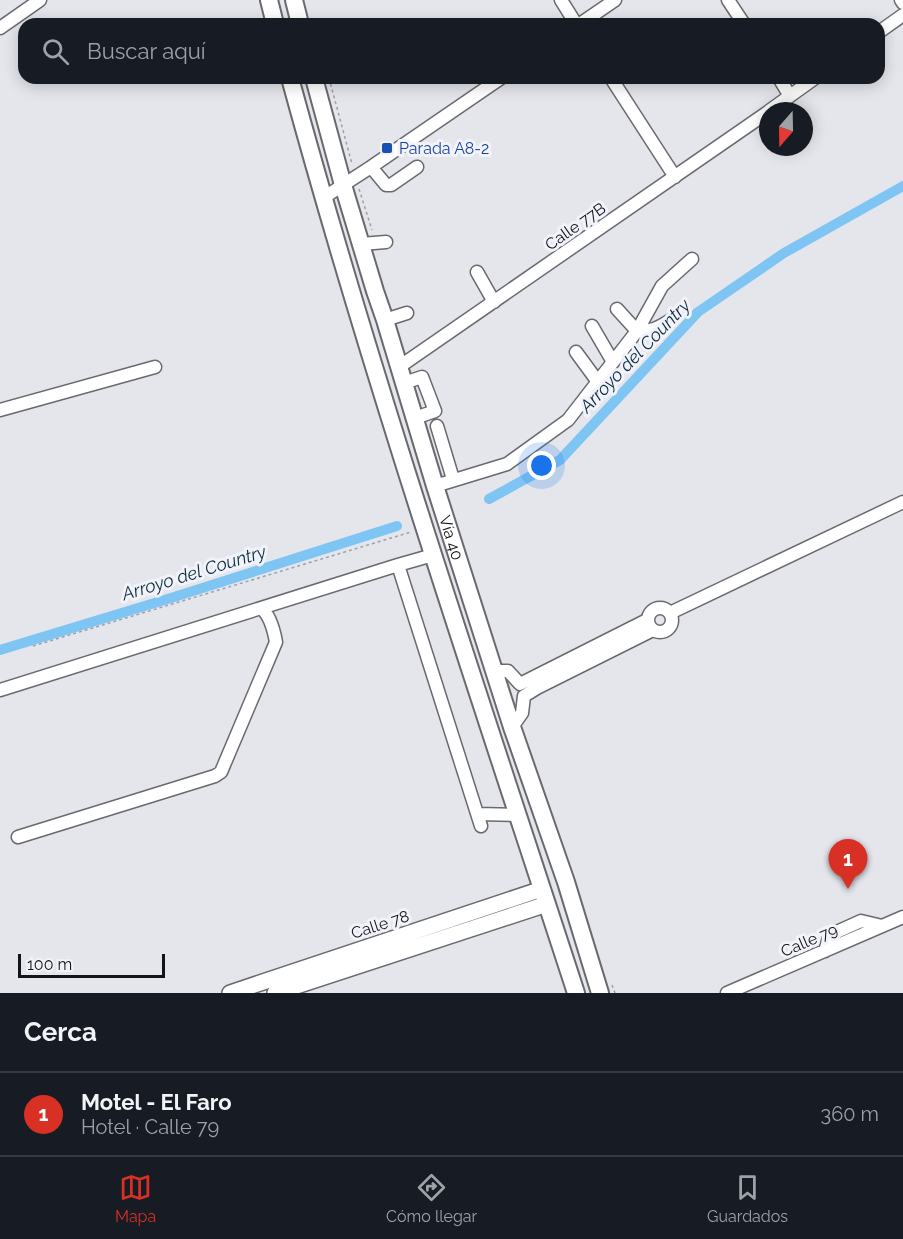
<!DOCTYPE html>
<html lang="es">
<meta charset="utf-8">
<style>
:root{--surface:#171b24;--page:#20242c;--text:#f1f3f6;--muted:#9ea1a6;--line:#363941;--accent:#d93025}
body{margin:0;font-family:Raleway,sans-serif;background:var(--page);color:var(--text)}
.compass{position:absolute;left:759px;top:102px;width:54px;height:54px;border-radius:50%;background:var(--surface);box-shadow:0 3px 15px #0003;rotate:200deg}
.scale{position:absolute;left:18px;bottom:15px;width:147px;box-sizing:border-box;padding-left:6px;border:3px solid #141416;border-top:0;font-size:16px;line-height:21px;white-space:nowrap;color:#141416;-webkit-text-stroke:4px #f2f3fa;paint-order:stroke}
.you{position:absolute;left:542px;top:466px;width:21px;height:21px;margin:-15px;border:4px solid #fff;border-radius:50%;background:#1a73e8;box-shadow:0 0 0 9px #1a73e833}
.badge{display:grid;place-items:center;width:39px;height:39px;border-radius:50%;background:var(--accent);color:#fff;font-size:20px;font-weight:700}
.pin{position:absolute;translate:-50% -50px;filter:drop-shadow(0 2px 3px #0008)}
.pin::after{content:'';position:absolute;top:32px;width:21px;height:18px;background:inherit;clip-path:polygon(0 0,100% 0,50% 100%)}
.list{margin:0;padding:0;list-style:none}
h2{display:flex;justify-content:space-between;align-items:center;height:78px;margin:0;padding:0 24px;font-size:26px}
h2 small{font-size:20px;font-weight:400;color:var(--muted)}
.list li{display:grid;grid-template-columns:39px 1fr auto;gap:18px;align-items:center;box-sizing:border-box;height:84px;padding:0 24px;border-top:2px solid var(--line)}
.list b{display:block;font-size:22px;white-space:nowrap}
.list p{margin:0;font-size:20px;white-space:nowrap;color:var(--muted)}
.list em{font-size:20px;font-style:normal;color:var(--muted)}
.icon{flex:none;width:33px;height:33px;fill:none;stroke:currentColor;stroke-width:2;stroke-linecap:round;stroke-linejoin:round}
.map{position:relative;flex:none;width:903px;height:993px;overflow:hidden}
.search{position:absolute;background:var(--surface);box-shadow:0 3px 15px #0003;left:18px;right:18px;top:18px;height:66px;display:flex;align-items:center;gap:15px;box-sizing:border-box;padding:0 21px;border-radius:18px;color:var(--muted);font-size:22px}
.sheet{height:162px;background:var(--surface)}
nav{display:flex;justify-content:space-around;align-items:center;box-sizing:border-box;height:84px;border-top:2px solid var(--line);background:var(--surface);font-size:16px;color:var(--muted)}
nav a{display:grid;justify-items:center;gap:3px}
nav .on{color:var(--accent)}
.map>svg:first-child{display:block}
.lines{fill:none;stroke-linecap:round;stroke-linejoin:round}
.canal{stroke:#7fc5f4;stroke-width:10}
.minor-casing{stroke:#686a6f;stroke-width:15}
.major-casing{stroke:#686a6f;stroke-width:18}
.highway-casing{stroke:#686a6f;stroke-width:20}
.path{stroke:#9fa0a5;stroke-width:1.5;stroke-dasharray:3 3;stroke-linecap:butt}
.minor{stroke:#fff;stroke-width:12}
.major{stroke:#fff;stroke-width:15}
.highway{stroke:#fff;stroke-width:16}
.transit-dot{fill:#1a4fb4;stroke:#f2f3fa;stroke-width:2}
.labels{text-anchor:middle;stroke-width:6;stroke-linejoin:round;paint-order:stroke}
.transit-label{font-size:16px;fill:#164399;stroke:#f2f3fa;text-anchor:start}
.street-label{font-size:16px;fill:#141416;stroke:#f2f3fa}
.water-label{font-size:18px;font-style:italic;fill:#0d2d40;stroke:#f2f3fa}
</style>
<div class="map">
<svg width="903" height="993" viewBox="0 0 903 993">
<rect width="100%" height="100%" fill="#e4e6ec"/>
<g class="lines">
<path class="canal" d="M489,499l71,-39 138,-148 86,-59 119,-67
M0,650l171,-52 226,-72"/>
<defs>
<path id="minor" d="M561,0l15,24
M728,0l16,24
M901,0l2,3
M580,24l35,-24
M0,28l40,-28
M879,32l24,-17
M611,78l64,99
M779,78l11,18
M769,111l46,-33
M371,167l15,18h5l26,-18
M323,198l48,-31 130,-89
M361,244l25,-2
M477,272l17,30
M617,309l20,22c13,1 21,-3 32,-10
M385,320l22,-7
M592,326l21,36
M576,352l22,30
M399,367l369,-255
M404,383l18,-6 13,34 -20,7
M0,410l155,-43
M437,426l16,53
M435,486l72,-22 61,-44 69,-89 25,-45 30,-27
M398,565l35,-10
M648 620a12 12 0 1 1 24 0a12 12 0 1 1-24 0Z
M670,613l233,-111
M495,671h13l12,13 127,-64
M0,690l398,-125 83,261
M512,727l10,-14 2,-17 13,-8 116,-58
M478,814l39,1
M18,837l197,-61 6,-4 55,-130c-2,-11 -6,-27 -15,-34
M825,951l5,-16 31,-14 21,5
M727,993l176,-76"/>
<path id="major" d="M230,993l312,-104
M275,993l272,-89"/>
<g id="highway">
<path d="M269,0l6,24"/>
<path d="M294,0l6,24"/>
<path d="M290,78c84,308 187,611 286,915"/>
<path id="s1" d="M314,78l29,107 32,106 10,29 50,166 77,241 54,155 34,111"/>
</g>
</defs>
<use href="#minor" class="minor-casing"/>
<use href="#major" class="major-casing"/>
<use href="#highway" class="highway-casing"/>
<path class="path" d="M329,78l23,86
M359,189l13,41
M33,646l378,-114
M612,985l3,8"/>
<use href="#minor" class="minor"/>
<use href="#major" class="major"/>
<use href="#highway" class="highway"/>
</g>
<rect class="transit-dot" x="381" y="142" width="12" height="12" rx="3"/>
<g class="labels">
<g class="transit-label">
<text x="399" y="154">Parada A8-2</text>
</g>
<g class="street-label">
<text transform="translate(575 226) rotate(-35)" y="6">Calle 77B</text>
<text dy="6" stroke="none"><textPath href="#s1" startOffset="480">Vía 40</textPath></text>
<text transform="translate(380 924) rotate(-18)" y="6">Calle 78</text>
<text transform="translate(809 940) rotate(-23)" y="6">Calle 79</text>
</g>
<g class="water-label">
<text transform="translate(635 356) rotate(-46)" y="6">Arroyo del Country</text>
<text transform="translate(194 573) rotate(-17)" y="6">Arroyo del Country</text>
</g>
</g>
</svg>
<svg class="compass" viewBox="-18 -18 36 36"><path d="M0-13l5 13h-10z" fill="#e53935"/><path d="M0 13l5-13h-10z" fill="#9ea1a6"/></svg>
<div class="scale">100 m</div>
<div class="you"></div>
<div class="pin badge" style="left:848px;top:889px">1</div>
<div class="search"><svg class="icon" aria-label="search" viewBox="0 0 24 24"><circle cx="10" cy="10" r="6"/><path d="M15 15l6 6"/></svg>Buscar aquí</div>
</div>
<section class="sheet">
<h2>Cerca<small></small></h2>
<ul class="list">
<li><span class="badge">1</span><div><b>Motel - El Faro</b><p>Hotel · Calle 79</p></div><em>360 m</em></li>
</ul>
</section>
<nav>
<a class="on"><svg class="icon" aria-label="map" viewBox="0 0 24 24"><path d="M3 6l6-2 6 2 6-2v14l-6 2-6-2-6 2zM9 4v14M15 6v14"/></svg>Mapa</a>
<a><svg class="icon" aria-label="directions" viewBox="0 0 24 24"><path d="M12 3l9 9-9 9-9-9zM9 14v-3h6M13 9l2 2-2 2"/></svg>Cómo llegar</a>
<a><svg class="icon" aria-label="saved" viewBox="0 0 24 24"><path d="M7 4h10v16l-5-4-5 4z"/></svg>Guardados</a>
</nav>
